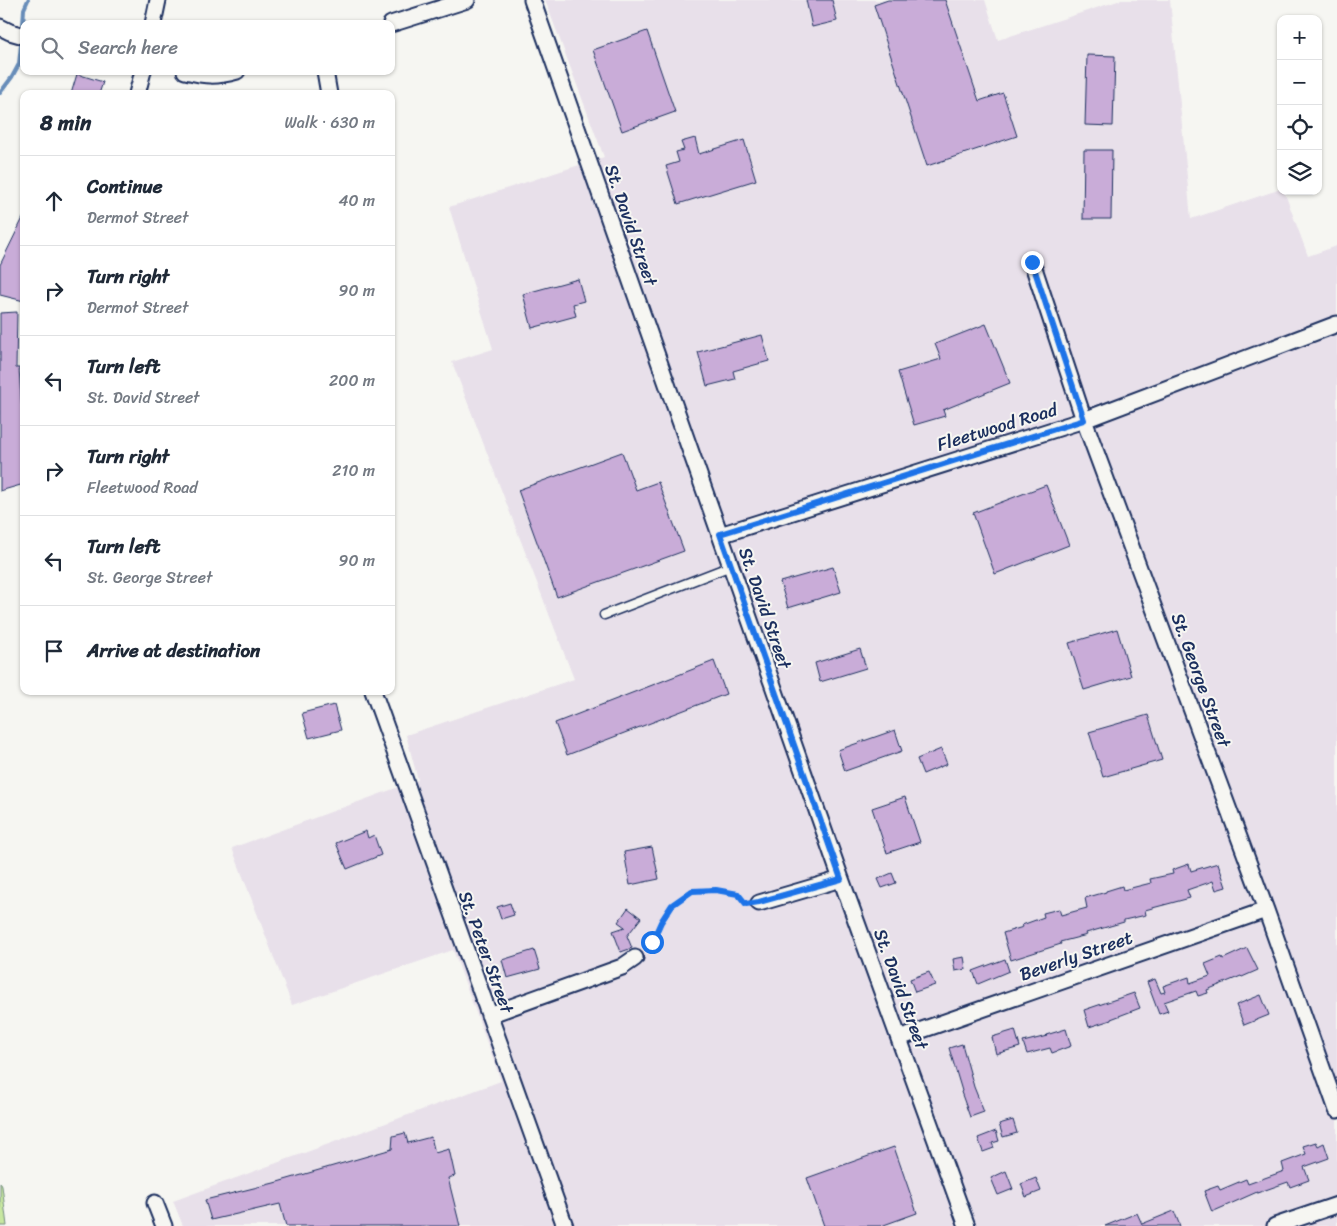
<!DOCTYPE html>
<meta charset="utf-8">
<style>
:root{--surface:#fff;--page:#f2f2f3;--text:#1f2937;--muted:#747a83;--line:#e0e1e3}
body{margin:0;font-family:Sriracha,sans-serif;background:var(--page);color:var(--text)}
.controls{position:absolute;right:15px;top:15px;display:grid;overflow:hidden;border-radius:10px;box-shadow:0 1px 4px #0004}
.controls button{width:45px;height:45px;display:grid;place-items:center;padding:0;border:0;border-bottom:1px solid var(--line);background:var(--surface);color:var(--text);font:25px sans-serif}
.stop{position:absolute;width:15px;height:15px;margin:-11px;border:4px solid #1a73e8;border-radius:50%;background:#fff}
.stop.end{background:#1a73e8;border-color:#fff;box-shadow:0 1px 5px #0008}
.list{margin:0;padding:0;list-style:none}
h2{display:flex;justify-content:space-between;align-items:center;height:65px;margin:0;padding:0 20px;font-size:21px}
h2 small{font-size:16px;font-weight:400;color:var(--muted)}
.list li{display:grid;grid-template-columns:32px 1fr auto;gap:15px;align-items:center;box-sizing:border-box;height:90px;padding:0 20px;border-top:1px solid var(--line)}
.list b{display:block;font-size:19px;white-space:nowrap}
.list p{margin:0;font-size:16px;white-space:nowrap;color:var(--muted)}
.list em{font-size:16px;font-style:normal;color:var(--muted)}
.icon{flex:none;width:28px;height:28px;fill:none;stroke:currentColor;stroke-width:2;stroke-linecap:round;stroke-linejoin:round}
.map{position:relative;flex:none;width:1337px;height:1226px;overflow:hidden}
.search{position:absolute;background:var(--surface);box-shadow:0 1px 4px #0004;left:20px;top:20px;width:375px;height:55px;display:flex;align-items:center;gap:12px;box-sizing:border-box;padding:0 18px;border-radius:10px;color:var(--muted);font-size:19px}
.panel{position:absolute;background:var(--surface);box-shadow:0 1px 4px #0004;left:20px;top:90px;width:375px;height:605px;border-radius:10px}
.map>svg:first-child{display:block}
.built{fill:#e8e0ea}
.green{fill:#c7e7a0;stroke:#718b7f}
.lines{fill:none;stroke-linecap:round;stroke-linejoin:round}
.stream{stroke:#678db9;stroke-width:4}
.building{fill:#c9acd8;stroke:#1b2f5e}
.lane-casing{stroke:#1b2f5e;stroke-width:11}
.street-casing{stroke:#1b2f5e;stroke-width:19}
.path{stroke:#1b2f5e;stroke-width:2.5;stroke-dasharray:1 4;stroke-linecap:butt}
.lane{stroke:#f6f6f2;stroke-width:8}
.street{stroke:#f6f6f2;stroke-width:15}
.route{stroke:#1a73e8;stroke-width:6}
.labels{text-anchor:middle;stroke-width:4;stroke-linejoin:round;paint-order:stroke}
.street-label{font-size:18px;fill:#1b2f5e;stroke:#f6f6f2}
</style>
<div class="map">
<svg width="1337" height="1226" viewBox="0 0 1337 1226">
<rect width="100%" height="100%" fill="#f6f6f2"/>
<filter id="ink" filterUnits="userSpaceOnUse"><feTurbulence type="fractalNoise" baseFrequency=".02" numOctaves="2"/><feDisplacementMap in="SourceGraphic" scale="10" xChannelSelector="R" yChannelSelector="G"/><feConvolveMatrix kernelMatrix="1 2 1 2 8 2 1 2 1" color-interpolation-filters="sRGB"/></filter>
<g filter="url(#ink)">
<path class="built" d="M545,0h440l13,40 123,-40h49l21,219 90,-30v2h3l24,65 29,-10v980h-1154l-10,-25 328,-120 -48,-131 -161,55 -60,-157 186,-68 -12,-45 168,-56 -122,-317 41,-13 -44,-142 155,-50z"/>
<path class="green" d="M0,1182l2,4 5,40h-7z"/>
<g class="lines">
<path class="stream" d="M23,25l1,-16 4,-9
M0,93l12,-16 7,-13 2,-19"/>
</g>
<path class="building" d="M806,0h26l5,21 -25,6z
M888,0h57l34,101 24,-8 14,43 -90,30 -53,-161z
M647,31l28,81 -53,19 -29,-81z
M1087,55l28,1 -2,70 -28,-1z
M77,74l26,8 -4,12h-28z
M695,138l4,16 45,-14 12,40 -78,24 -12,-38 13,-4 -3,-10 8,-2 -3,-8z
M1084,150h28l-1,69h-28z
M24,216v85l-24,-6v-30z
M578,279l6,22 -11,3 3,12 -44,12 -9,-34z
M17,312l-1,56h3l4,60h-2l3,56 -24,7v-178z
M986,324l24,59 -67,27 2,6 -31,9 -16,-53 43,-13 -6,-15z
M762,335l7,26 -36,10 2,8 -28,7 -9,-34z
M622,452l14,38 22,-8 26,69 -127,46 -39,-107z
M1046,485l23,60 -74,29 -22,-61z
M833,567l8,25 -53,16 -8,-26z
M1117,629l14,47 -47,14 -15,-47z
M860,649l6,19 -46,14 -5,-19z
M714,661l12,33 -159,61 -12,-32z
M334,705l7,25 -32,8 -7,-25z
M1148,715l14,45 -59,17 -14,-45z
M895,730l7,21 -57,20 -7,-21z
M941,749l6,15 -24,10 -6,-15z
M905,797l15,45 -33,11 -15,-45z
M366,831l2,7 6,-3 7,20 -34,14 -11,-26z
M652,847l7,32 -29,6 -6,-33z
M1218,863l8,24 -10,3 -3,-9 -26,9 3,8 -45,12 1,5 -22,5v2l-38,11 1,2 -27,7 1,2 -50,16 -8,-27 20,-6 -1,-2 22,-8 -1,-4 16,-4 2,6 26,-7 -2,-10 21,-6v-1l16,-5 1,4 28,-7 -1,-4 23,-5 -1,-4 17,-6 2,7z
M892,873l4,10 -14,5 -4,-9z
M510,903l4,12 -13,4 -4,-12z
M628,908l13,10 -14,18 5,12 -11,4 -8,-21 12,-4 -7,-5z
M1247,948l11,22 -16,7 -1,-1 -34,14 1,3 -10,3 -2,-5 -32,11 4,9 -9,3 -12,-32 8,-3 6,14 4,-1 -2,-6 26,-9 1,6 20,-7 -5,-12 17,-7 1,2z
M534,950l6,19 -33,9 -5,-18z
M964,957l2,12 -11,2 -2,-12z
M1005,959l4,12 -31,13 -5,-13z
M929,972l6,13 -20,7 -5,-13z
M1134,993l6,15 -29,11v1l-22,7 -5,-17z
M1261,995l8,20 -25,10 -8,-20z
M1066,1029l5,17 -19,7 -2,-5 -23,6 -4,-12 24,-6 -1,-1z
M1015,1030l5,17 -24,7 -4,-17z
M962,1044l12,43 10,25 -14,5 -9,-25 1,-1 -13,-43z
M1013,1120l4,13 -14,4 -4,-13z
M996,1131l3,10 -7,2 2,5 -11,4 -5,-14z
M405,1133l3,10 23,-6 4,16 14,-4 6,27 -7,2 12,48h-174l-6,-22 -69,16 -6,-20 69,-17 118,-34 1,-13z
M1316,1142l2,4 6,-3 5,15 -25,9 5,13 -19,7 -2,-5 -31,11v-1l-45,20 -8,-21 14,-5 2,4 26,-11 2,5 36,-13 -2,-8 24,-9 -3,-8z
M894,1147l23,66 -36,13h-57l-17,-48z
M1006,1171l7,18 -15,6 -7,-17z
M1036,1178l5,13 -15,6 -5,-13z
M1174,1211l6,15h-75l32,-13 5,11z"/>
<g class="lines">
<defs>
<path id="lane" d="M604,615l127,-49"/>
<path id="street" d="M532,0l309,879 126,347
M153,24l5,-24
M391,24l76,-24
M0,27l10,5 14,4
M185,71c21,5 31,6 52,0
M325,71l4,23
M137,94l6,-23
M1032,262l52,158 182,490 71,200
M720,535l364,-115 253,-96
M373,691l192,535
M759,903l82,-24
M489,1015l133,-48 13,-9
M899,1038l367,-128
M155,1203l9,23
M1275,1226l62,-21"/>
</defs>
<use href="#lane" class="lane-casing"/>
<use href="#street" class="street-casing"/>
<path class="path" d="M645,949l7,-7 9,-20 11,-17 20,-14 24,-1 22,4 7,9"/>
<use href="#lane" class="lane"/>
<use href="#street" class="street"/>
</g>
</g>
<g class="lines" filter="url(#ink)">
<path class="route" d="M652,942l9,-20 11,-17 20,-14 24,-1 22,4 8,10 13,-2 82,-23 -121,-345 364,-114 -52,-158"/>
</g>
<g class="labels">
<g class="street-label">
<text transform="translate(631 225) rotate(71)" y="6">St. David Street</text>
<text transform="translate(997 427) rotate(-17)" y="6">Fleetwood Road</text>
<text transform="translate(765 608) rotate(71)" y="6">St. David Street</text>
<text transform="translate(1201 680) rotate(70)" y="6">St. George Street</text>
<text transform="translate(486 952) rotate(70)" y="6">St. Peter Street</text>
<text transform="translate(1076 956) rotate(-19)" y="6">Beverly Street</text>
<text transform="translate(901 989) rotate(70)" y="6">St. David Street</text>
</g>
</g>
</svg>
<div class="controls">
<button>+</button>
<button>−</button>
<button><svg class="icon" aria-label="locate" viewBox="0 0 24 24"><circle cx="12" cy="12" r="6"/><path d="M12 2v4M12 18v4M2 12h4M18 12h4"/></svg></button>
<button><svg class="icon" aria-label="layers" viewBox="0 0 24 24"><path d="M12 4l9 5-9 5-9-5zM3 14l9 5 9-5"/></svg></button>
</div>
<div class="stop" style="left:652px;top:942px"></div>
<div class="stop end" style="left:1032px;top:262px"></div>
<div class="search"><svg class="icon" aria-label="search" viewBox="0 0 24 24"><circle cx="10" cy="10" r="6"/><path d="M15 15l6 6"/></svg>Search here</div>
<section class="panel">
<h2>8 min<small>Walk · 630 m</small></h2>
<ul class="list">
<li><svg class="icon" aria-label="ahead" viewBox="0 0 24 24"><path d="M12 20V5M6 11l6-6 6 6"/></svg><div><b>Continue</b><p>Dermot Street</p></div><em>40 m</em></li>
<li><svg class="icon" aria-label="right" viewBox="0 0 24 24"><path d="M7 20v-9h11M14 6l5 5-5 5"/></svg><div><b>Turn right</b><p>Dermot Street</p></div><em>90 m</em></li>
<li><svg class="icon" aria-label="left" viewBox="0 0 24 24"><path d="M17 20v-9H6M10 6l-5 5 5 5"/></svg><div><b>Turn left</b><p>St. David Street</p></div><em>200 m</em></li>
<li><svg class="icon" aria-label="right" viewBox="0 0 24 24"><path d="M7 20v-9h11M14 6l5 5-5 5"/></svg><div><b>Turn right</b><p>Fleetwood Road</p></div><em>210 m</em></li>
<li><svg class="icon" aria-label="left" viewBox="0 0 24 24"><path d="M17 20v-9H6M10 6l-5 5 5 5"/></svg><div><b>Turn left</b><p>St. George Street</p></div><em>90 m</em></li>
<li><svg class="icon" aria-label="arrive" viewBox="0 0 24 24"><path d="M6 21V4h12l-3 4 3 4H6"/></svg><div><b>Arrive at destination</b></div></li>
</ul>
</section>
</div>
